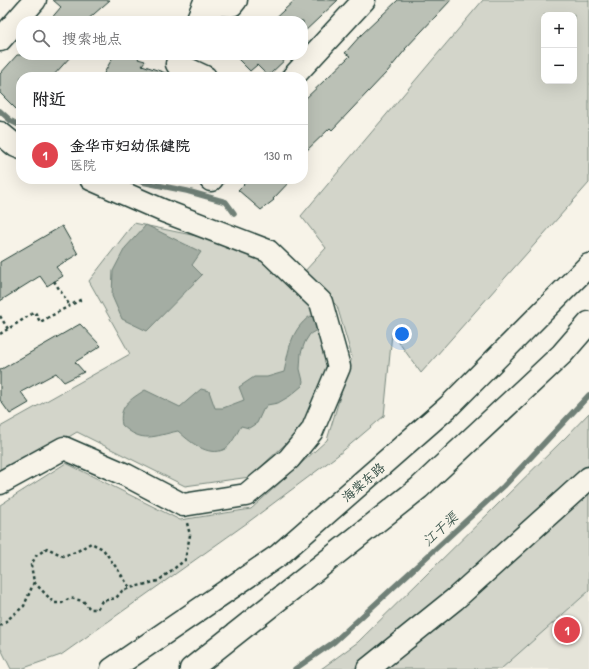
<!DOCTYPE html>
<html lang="zh">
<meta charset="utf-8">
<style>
:root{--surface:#fff;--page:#f2f2f2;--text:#202124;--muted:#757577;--line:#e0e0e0;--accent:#1f6fb2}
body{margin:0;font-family:"Patrick Hand","LXGW WenKai TC",sans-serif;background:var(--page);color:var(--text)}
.controls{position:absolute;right:12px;top:12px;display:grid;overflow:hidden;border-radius:8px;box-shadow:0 4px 16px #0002}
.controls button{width:36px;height:36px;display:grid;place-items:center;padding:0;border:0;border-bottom:1px solid var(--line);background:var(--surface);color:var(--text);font:20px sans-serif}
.you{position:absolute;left:402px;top:334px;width:14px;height:14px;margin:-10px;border:3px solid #fff;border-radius:50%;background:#1a73e8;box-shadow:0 0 0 6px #1a73e833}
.badge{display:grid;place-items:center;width:26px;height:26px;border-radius:50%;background:var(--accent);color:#fff;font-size:13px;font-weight:700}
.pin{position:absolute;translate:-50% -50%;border:2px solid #fff;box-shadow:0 1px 4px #0006}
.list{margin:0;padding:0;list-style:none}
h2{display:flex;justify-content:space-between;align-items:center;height:52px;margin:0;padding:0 16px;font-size:17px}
h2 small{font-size:13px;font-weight:400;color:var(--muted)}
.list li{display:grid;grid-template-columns:26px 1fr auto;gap:12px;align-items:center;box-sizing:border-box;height:60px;padding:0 16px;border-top:1px solid var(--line)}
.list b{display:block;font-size:15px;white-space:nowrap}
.list p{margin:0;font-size:13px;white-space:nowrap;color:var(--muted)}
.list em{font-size:13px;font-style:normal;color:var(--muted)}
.icon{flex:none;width:22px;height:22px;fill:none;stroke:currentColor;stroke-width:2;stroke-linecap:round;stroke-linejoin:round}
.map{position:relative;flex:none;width:589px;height:669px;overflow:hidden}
.search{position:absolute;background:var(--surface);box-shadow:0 4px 16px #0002;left:16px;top:16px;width:292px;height:44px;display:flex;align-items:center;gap:10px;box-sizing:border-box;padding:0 14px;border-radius:16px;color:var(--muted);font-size:15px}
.panel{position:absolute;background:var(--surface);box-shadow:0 4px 16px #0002;left:16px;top:72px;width:292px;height:112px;border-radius:16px}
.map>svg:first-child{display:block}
.built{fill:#e5e4d9}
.green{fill:#d3d5ca;stroke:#79897f;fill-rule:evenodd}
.water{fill:#a4ada3;stroke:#6f8077}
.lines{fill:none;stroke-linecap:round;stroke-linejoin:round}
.stream{stroke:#6f8077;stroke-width:5.5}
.building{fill:#bbc1b6;stroke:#1f3d34}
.minor-casing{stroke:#1f3d34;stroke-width:25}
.major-casing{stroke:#1f3d34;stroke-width:25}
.path{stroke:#1f3d34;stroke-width:2.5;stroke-dasharray:3 3;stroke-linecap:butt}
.minor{stroke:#f7f3e8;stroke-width:22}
.major{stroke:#f7f3e8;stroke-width:22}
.labels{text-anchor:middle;stroke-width:4;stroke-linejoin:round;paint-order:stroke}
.street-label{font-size:13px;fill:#1f3d34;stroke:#f7f3e8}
.water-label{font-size:14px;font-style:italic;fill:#405950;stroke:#f7f3e8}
</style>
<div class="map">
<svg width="589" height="669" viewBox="0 0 589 669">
<rect width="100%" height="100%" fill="#f7f3e8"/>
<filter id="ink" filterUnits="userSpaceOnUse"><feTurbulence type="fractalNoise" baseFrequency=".025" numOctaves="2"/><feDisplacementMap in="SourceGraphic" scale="8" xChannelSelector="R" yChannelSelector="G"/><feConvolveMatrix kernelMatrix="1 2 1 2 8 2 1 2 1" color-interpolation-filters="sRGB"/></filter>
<g filter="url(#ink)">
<path class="built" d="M589,591v78h-88z"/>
<path class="green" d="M483,0h106v183l-168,190 -29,-40 -8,83 -46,39 -91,68 -186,132 -40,14h-10l-11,-22v-142l66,-42 114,57 71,-11 76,-69 25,-83 -15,-51 -33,-34 22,-24 -25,-32zM544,15h30v66h-30z
M134,223l134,28 53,51 13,75 -38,57 -46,43 -65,9 -108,-54 -77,46v-51l130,-73 -41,-73z
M589,413v178l-88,78h-180l37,-27 208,-205z"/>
<path class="water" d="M146,225l55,27 -9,13 10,10 -55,56 -25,-12 -10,-23 1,-25 12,-23z
M310,316l8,3 2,6 -3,5 -7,4 -5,8 -4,11 -1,16 3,12 -1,5 -12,10 -12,7 -11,2 -4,5 -6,13 -8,5 -8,-2c-4,7 -9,18 -16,23 -17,9 -36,-8 -47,-18 -24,5 -36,13 -56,-6 -4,-19 9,-26 23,-35l35,17 21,-18 8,2 6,17h8l21,-8 -5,-13 15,-10h13l17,-5c5,-22 6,-41 26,-56z"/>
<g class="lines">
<path class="stream" d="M0,111l11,10 10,5
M135,179l7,3 45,9 39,11 8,11
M295,669l39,-27 170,-156 85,-91"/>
</g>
<path class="building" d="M53,0h57l-24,21h-37l12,-14z
M295,0h43l-35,33v-12h-31z
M398,0h53l-46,49h1l-19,23 -55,58 -2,-2 -27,26v-53l47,-45 -5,-3 16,-18z
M17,55h55l-20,22h-31v37l-21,-21v-19z
M114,55h26l-2,4 7,2 -3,4 27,9v3h-67z
M234,55h56l-22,21 -11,-11 -7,6z
M249,179h43l-19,20 1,1 -13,10 -23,-20z
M62,226l16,28 -22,13 7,9 -16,10 -7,-10 -40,25v-39z
M80,324l21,22 -26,16 9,10 -20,10 -8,-9 -35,19 8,11 -19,11 -10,-14v-30z"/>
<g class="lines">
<defs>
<path id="minor" d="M204,4l28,1 4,-5
M197,21l7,-17
M0,40l35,-40
M177,64l28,13
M293,77l71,-77
M0,133l16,13 5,2
M211,180l1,-1
M0,483l64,-35 62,27 57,30 63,-10 43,-36 23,-28 27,-64 -18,-65 -53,-51 -104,-40 -73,-32
M368,669l87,-70 134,-121"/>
<path id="major" d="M112,669l167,-114 170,-149 140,-141
M191,669l228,-181 143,-134 27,-31"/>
</defs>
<use href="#minor" class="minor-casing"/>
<use href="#major" class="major-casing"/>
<path class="path" d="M54,281l16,25
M0,316l8,13
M0,334l35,-22 5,10 42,-23
M34,582l20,21h8l8,-5 13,3 7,8h7l5,-8 14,-3 6,-7 8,-3
M0,626l24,-20 10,-24 -3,-17 5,-9 11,-8 16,8 13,-4 15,-9 12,6 15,21 12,18 28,-7 27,-21 5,-25 -3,-12"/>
<use href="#minor" class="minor"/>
<use href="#major" class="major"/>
</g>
</g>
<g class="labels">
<g class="street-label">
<text transform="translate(363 482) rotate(-41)" y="5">海棠东路</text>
</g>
<g class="water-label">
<text transform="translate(440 529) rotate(-42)" y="5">江干渠</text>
</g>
</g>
</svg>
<div class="controls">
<button>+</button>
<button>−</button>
</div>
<div class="you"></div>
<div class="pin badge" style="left:567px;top:630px;background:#e0444e">1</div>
<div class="search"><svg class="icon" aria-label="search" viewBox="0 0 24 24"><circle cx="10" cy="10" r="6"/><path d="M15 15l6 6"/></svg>搜索地点</div>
<section class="panel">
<h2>附近<small></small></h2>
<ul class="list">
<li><span class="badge" style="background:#e0444e">1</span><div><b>金华市妇幼保健院</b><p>医院</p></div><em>130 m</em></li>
</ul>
</section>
</div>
